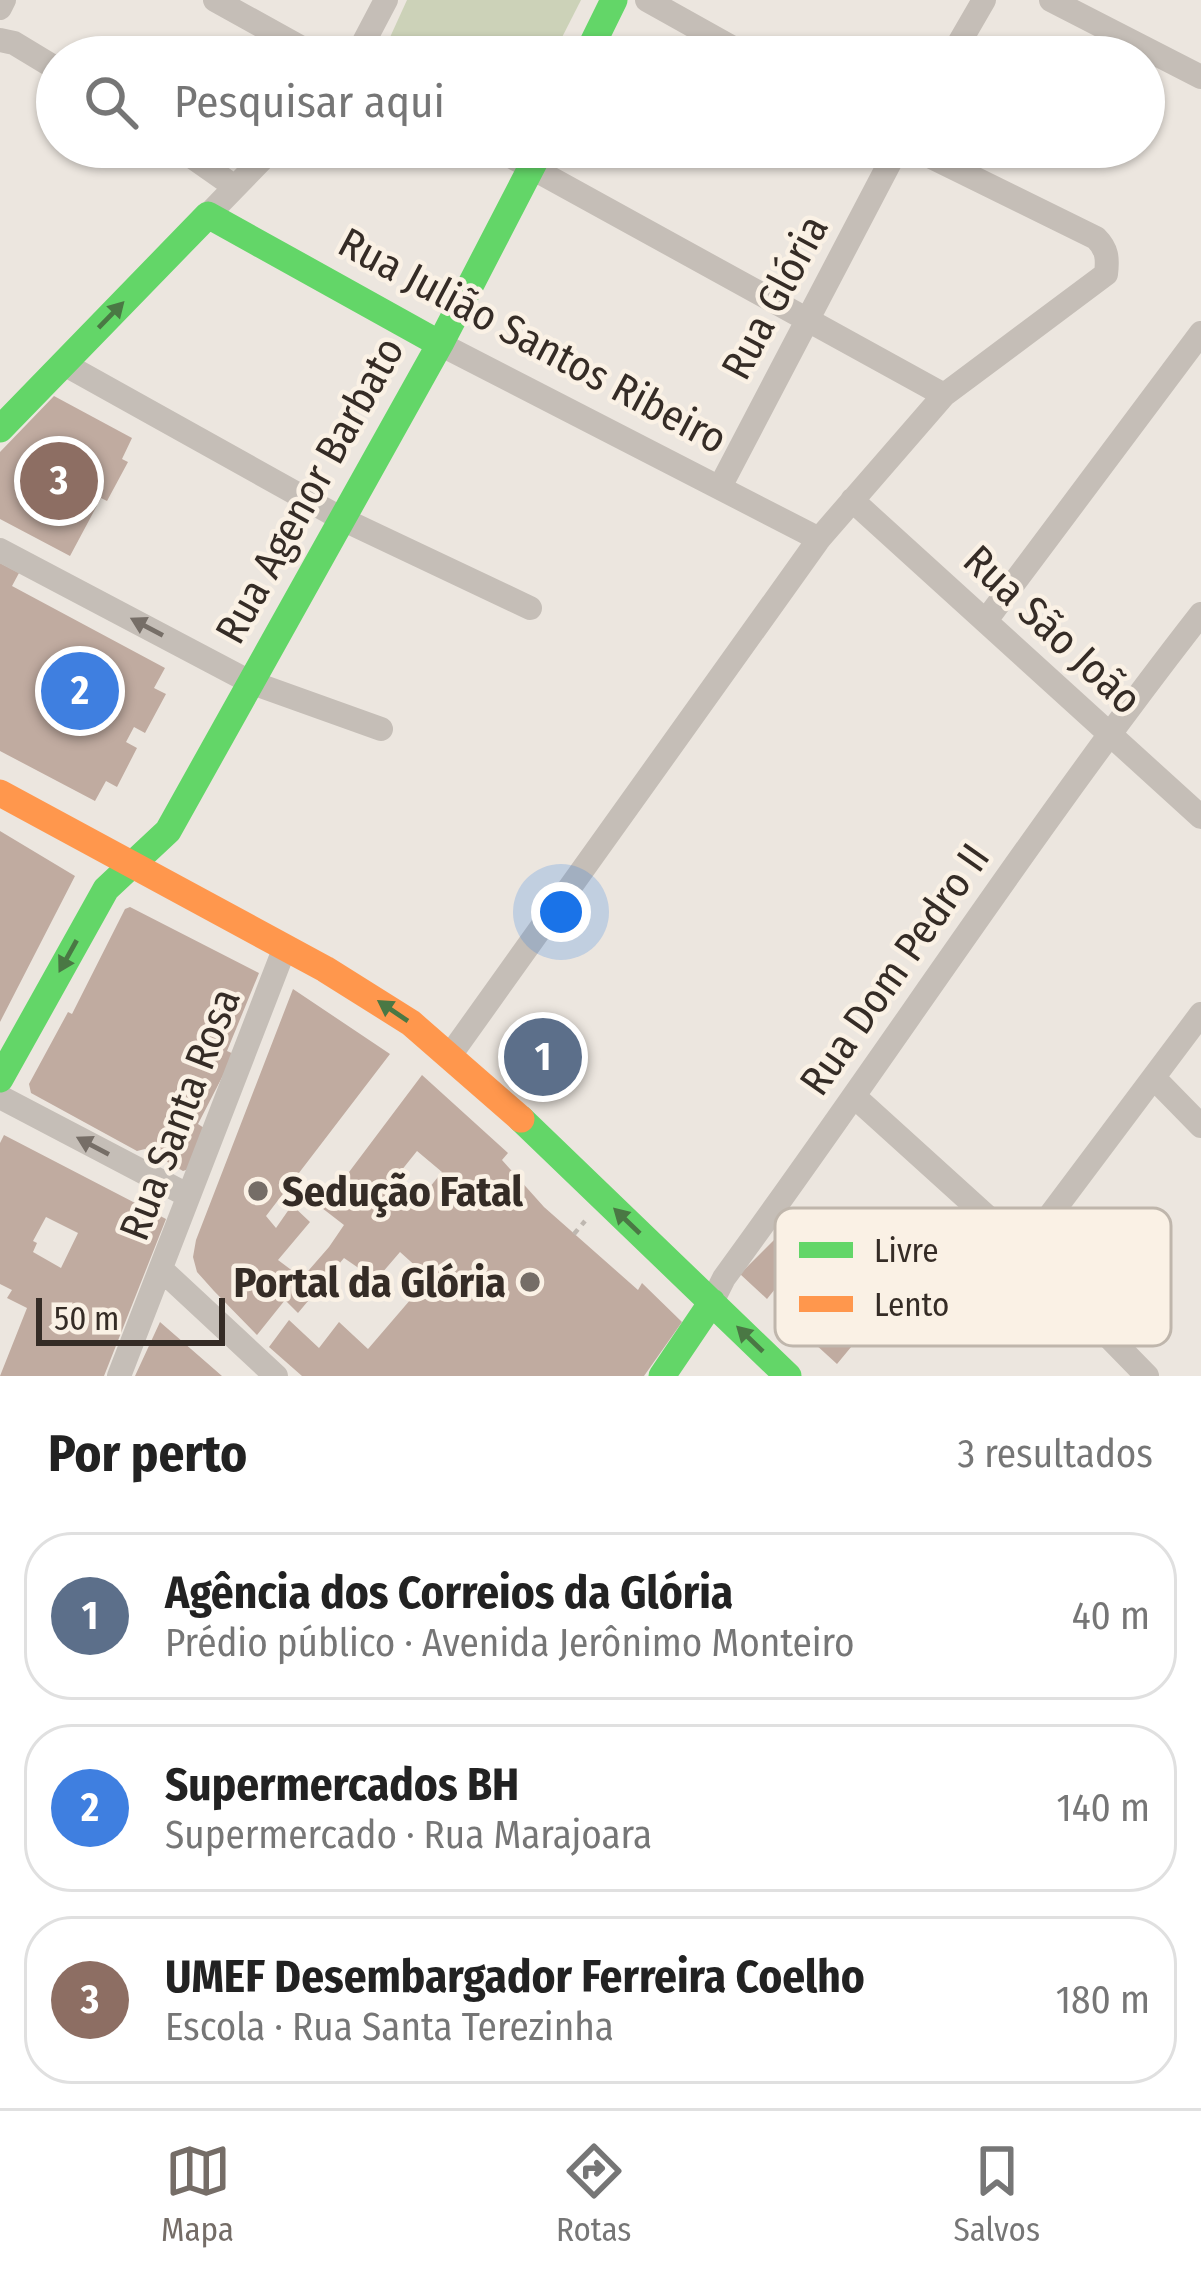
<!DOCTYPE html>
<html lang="pt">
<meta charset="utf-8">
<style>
:root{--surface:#fff;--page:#f6f6f6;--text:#222;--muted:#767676;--line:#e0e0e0;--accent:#756d67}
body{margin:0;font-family:"Fira Sans Condensed",sans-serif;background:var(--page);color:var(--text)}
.scale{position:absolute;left:36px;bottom:30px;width:189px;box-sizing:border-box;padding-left:12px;border:6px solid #352c26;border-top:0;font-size:33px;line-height:42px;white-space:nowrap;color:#352c26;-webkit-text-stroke:9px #faf1e5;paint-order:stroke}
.you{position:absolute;left:561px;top:912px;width:42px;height:42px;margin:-30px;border:9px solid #fff;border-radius:50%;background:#1a73e8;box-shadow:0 0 0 18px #1a73e833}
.badge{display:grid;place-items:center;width:78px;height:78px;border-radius:50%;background:var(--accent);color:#fff;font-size:39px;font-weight:700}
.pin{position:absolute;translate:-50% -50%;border:6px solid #fff;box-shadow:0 3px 12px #0006}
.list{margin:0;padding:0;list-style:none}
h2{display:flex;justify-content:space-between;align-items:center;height:156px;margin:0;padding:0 48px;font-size:51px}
h2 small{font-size:39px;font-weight:400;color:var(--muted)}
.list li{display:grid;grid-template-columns:78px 1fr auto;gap:36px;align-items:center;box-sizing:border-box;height:168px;margin:0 24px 24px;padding:0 24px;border:3px solid var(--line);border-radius:48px}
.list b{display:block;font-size:45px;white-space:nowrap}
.list p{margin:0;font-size:39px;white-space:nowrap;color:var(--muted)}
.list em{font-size:39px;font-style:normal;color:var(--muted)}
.icon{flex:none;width:66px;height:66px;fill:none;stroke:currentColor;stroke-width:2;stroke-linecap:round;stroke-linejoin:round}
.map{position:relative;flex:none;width:1201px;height:1376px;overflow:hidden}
.search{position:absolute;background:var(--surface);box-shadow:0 3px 9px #0004;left:36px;right:36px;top:36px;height:132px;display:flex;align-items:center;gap:30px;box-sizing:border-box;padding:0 42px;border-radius:66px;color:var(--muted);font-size:45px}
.sheet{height:732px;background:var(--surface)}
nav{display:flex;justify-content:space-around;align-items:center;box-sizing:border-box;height:168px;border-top:3px solid var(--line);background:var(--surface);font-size:33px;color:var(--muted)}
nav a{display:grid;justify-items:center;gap:6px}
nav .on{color:var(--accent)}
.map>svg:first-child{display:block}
.green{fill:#ccd2b8}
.building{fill:#c0aba0;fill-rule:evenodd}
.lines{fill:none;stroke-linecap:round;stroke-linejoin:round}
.path{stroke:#beb7b0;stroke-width:4.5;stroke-dasharray:6 6;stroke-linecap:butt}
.street{stroke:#c5beb7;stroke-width:24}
.fast{stroke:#63d668;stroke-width:27}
.slow{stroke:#ff974d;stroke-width:27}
.oneway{fill:#4a7844}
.oneway2{fill:#766e67}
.poi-dot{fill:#756d67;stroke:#faf1e5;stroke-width:4.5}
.labels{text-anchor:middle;stroke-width:9;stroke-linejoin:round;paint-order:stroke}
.street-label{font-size:42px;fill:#352c26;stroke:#faf1e5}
.poi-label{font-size:42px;font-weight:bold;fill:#352c26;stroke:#faf1e5;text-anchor:start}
.key{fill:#faf1e5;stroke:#bfb6ac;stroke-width:3}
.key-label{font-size:33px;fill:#352c26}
</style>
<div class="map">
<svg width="1201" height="1376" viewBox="0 0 1201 1376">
<rect width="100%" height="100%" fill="#ece6df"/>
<path class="green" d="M407,0h174l-29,57h-171z"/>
<path class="building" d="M54,396l78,42 -10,21 6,3 -21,39 -6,-3 -31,58 -70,-37v-67z
M0,563l19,10 -7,13 153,82 -11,20 12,6 -21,39 -11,-6 -8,15 11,6 -20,39 -11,-6 -11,20 -95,-50z
M0,831l75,45 -75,146z
M130,907l129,66 -32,78 7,3 -36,70 6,4 -15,41 -6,2 -38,-22 -8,2 -106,-58 -2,-9 39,-72 4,2 53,-105z
M293,989l97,65 -124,162 10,12 16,-23 18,17 -32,38 24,18 27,-31 15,-22 -22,-17 100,-133 86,78 -6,7 42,47 94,83 4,-7 40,39 -38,54h-342l-33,-29 20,-27 30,28 20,-26 29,27 61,-71 -29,-26 -24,28 -32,-22 -46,55 -13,-13 -28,35 -43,-44 -17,-19 -4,-15 3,-17zM417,1151l25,21 -29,36 -24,-22z
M4,1135l162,84 -62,157h-104l27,-68 -20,-10 5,-8 -12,-6v-141zM46,1217l32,16 -17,35 -28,-16 4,-9 -4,-2z
M784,1230l25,18 -5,6 27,21 16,-20 48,39 -58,70 -45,-41 15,-18 -28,-21 -12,15 -27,-25z
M160,1322l62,54h-87z"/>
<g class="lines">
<path class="path" d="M574,1234l11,-13"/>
<path class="street" d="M215,0l103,57
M647,0l102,57
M1051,0l150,77
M0,8l4,-8
M0,40l14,3 43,26
M356,57l30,-57
M951,57l33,-57
M178,147l57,40
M494,147l450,248
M208,215l66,-68
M440,344l379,195
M64,364l278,155 188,89
M721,485l177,-338
M852,500l349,317
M0,550l250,132 131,47
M987,619l214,-286
M451,1054l368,-515 125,-144 162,-121c2,-16 1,-25 -10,-36l-185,-91
M1155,1079l46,47
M0,1097l187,98
M856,1098l168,152 123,126
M1024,1250l177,-236
M162,1270l114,106
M712,1302l12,-24c161,-220 309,-449 477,-664
M119,1376l166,-429"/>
<path class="fast" d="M586,57l28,-57
M0,429l208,-214 232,129
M0,1079l106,-190 62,-58 272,-487 102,-197
M521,1119l267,257
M662,1376l50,-74"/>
<path class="slow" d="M0,793l325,176 86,54 110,96"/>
</g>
<defs><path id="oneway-solid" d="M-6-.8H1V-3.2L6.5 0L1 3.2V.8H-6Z" transform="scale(3)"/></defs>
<g class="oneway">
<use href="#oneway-solid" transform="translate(111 315) rotate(-46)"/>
<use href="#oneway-solid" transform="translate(68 956) rotate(119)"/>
<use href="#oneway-solid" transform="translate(393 1011) rotate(-146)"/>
<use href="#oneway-solid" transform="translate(627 1221) rotate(-136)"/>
<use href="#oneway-solid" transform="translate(750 1339) rotate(-136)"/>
</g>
<g class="oneway2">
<use href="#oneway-solid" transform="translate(147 627) rotate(-152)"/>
<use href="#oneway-solid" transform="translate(93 1146) rotate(-152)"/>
</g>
<g class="poi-dot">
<circle cx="258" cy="1191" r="12"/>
<circle cx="530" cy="1282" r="12"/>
</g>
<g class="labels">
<g class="street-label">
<text transform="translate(774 297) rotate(-62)" y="15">Rua Glória</text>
<text transform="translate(533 340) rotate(28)" y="15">Rua Julião Santos Ribeiro</text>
<text transform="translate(309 490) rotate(-61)" y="15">Rua Agenor Barbato</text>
<text transform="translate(1053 629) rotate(43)" y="15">Rua São João</text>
<text transform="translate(894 969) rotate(-55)" y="15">Rua Dom Pedro II</text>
<text transform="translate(179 1114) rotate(-69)" y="15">Rua Santa Rosa</text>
</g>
<g class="poi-label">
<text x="282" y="1206">Sedução Fatal</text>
<text x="506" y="1297" text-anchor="end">Portal da Glória</text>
</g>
</g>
<rect x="775" y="1208" width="396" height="138" rx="18" class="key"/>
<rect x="799" y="1242" width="54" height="16" fill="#63d668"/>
<rect x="799" y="1296" width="54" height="16" fill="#ff974d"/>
<g class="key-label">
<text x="874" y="1262">Livre</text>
<text x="874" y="1316">Lento</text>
</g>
</svg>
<div class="scale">50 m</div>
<div class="you"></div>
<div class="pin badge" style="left:543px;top:1057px;background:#5c6f8a">1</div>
<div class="pin badge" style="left:80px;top:691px;background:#3f7fe0">2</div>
<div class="pin badge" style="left:59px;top:481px;background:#8d6e63">3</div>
<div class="search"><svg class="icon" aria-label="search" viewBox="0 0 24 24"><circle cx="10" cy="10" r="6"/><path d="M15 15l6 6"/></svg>Pesquisar aqui</div>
</div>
<section class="sheet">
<h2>Por perto<small>3 resultados</small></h2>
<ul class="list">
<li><span class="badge" style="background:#5c6f8a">1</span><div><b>Agência dos Correios da Glória</b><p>Prédio público · Avenida Jerônimo Monteiro</p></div><em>40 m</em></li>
<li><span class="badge" style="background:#3f7fe0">2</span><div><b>Supermercados BH</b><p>Supermercado · Rua Marajoara</p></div><em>140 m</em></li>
<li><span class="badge" style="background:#8d6e63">3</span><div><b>UMEF Desembargador Ferreira Coelho</b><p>Escola · Rua Santa Terezinha</p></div><em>180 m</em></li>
</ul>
</section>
<nav>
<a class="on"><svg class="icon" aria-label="map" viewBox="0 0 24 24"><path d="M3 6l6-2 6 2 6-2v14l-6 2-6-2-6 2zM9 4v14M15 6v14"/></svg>Mapa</a>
<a><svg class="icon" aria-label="directions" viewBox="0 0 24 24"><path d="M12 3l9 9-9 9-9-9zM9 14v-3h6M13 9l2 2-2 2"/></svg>Rotas</a>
<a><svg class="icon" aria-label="saved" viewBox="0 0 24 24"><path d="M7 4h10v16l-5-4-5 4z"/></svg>Salvos</a>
</nav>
